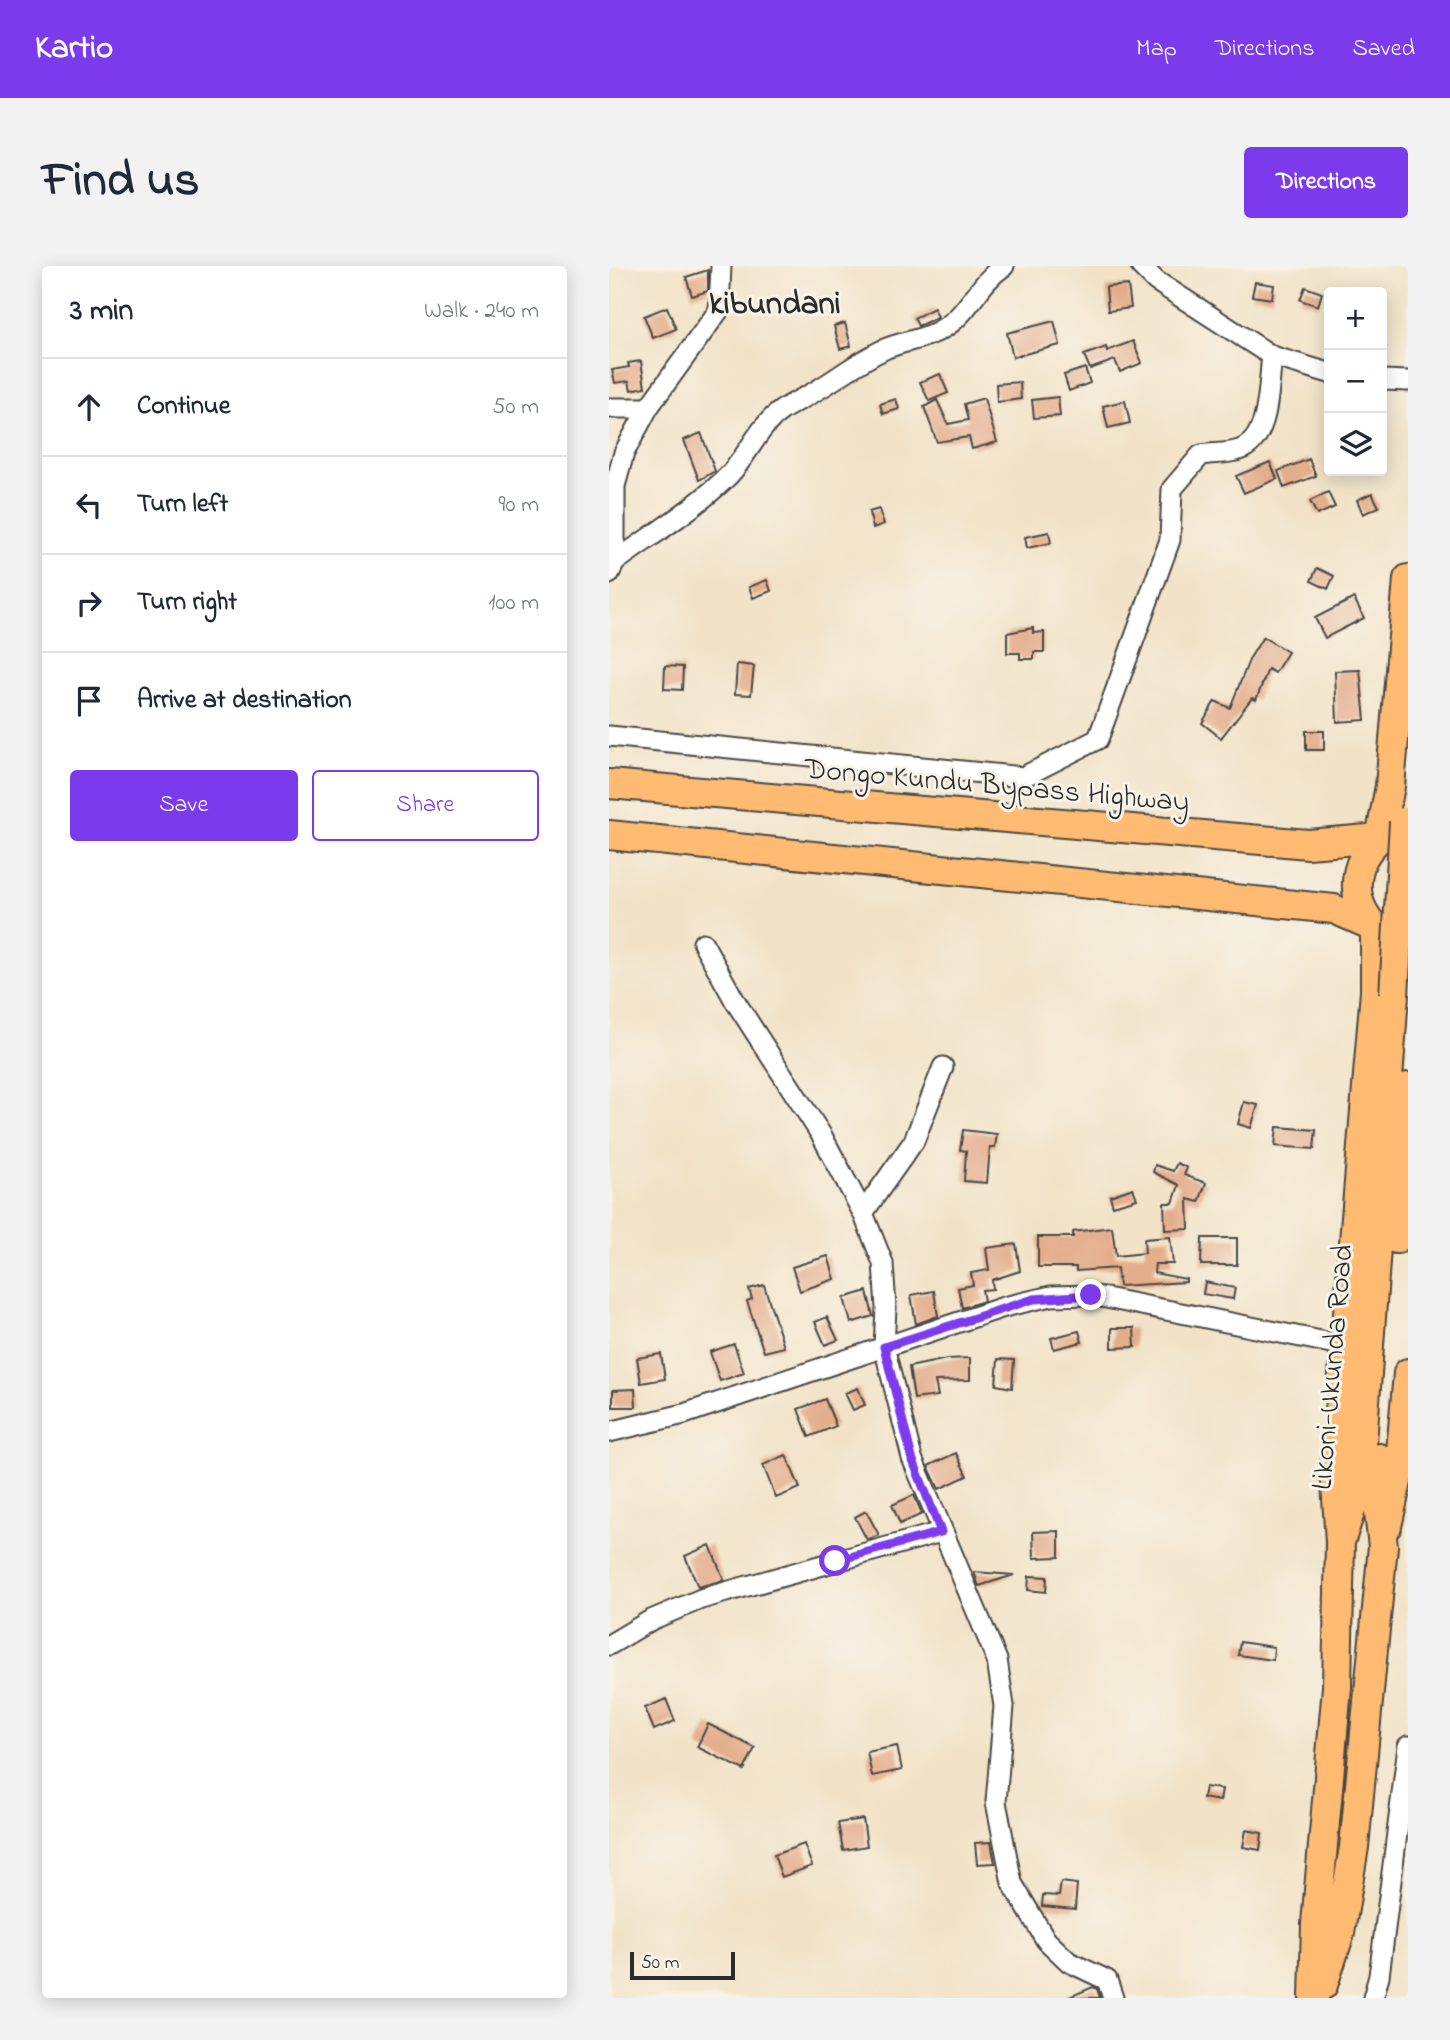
<!DOCTYPE html>
<meta charset="utf-8">
<style>
:root{--surface:#fff;--page:#f2f2f3;--text:#1f2937;--muted:#747a83;--line:#e0e1e3;--accent:#7c3aed}
body{margin:0;font-family:"Indie Flower",sans-serif;background:var(--page);color:var(--text)}
.controls{position:absolute;right:21px;top:21px;display:grid;overflow:hidden;border-radius:7px;box-shadow:0 4px 18px #0003}
.controls button{width:63px;height:63px;display:grid;place-items:center;padding:0;border:0;border-bottom:2px solid var(--line);background:var(--surface);color:var(--text);font:35px sans-serif}
.scale{position:absolute;left:21px;bottom:18px;width:105px;box-sizing:border-box;padding-left:7px;border:4px solid #2b2b2b;border-top:0;font-size:19px;line-height:24px;white-space:nowrap;color:#2b2b2b;-webkit-text-stroke:5px #f7f3e8;paint-order:stroke}
.stop{position:absolute;width:21px;height:21px;margin:-16px;border:5px solid #7c3aed;border-radius:50%;background:#fff}
.stop.end{background:#7c3aed;border-color:#fff;box-shadow:0 2px 7px #0008}
.list{margin:0;padding:0;list-style:none}
h2{display:flex;justify-content:space-between;align-items:center;height:91px;margin:0;padding:0 28px;font-size:30px}
h2 small{font-size:23px;font-weight:400;color:var(--muted)}
.list li{display:grid;grid-template-columns:46px 1fr auto;gap:21px;align-items:center;box-sizing:border-box;height:98px;padding:0 28px;border-top:2px solid var(--line)}
.list b{display:block;font-size:26px;white-space:nowrap}
.list em{font-size:23px;font-style:normal;color:var(--muted)}
.actions{display:flex;gap:14px;padding:21px 28px}
.actions a{flex:1;padding:16px 0;border:2px solid var(--accent);border-radius:7px;text-align:center;font-size:24px;color:var(--accent)}
.actions .main{background:var(--accent);color:#fff}
.icon{flex:none;width:38px;height:38px;fill:none;stroke:currentColor;stroke-width:2;stroke-linecap:round;stroke-linejoin:round}
.map{position:relative;flex:none;width:799px;height:1732px;overflow:hidden;border-radius:7px}
header{display:flex;align-items:center;gap:42px;box-sizing:border-box;height:98px;padding:0 35px;background:var(--accent);color:#fff}
header strong{font-size:33px}
nav{display:flex;gap:38px;margin-inline-start:auto;font-size:24px}
.intro{display:flex;align-items:center;justify-content:space-between;box-sizing:border-box;height:168px;padding:0 42px}
h1{margin:0;font-size:49px}
.button{padding:18px 32px;border-radius:7px;background:var(--accent);color:#fff;font-size:24px;font-weight:700}
main{display:flex;gap:42px;padding:0 42px}
aside{flex:1;background:var(--surface);border-radius:7px;box-shadow:0 4px 18px #0003}
.map>svg:first-child{display:block}
.building{fill:#e4ad8c}
.lines{fill:none;stroke-linecap:round;stroke-linejoin:round}
.minor-casing{stroke:#494743;stroke-width:23}
.highway-casing{stroke:#494743;stroke-width:32}
.minor{stroke:#fff;stroke-width:19}
.highway{stroke:#ffbb71;stroke-width:28}
.highway-bridge-casing{stroke:#494743;stroke-width:32;stroke-linecap:butt}
.highway-bridge{stroke:#ffbb71;stroke-width:28}
.route{stroke:#7c3aed;stroke-width:9}
.labels{text-anchor:middle;stroke-width:6;stroke-linejoin:round;paint-order:stroke}
.street-label{font-size:30px;fill:#2b2b2b;stroke:#f7f3e8}
.quarter-label{font-size:33px;font-weight:bold;fill:#2b2b2b;stroke:#f7f3e8}
</style>
<header>
<strong>Kartio</strong>
<nav><a>Map</a><a>Directions</a><a>Saved</a></nav>
</header>
<div class="intro"><h1>Find us</h1><a class="button">Directions</a></div>
<main>
<aside>
<h2>3 min<small>Walk · 240 m</small></h2>
<ul class="list">
<li><svg class="icon" aria-label="ahead" viewBox="0 0 24 24"><path d="M12 20V5M6 11l6-6 6 6"/></svg><div><b>Continue</b></div><em>50 m</em></li>
<li><svg class="icon" aria-label="left" viewBox="0 0 24 24"><path d="M17 20v-9H6M10 6l-5 5 5 5"/></svg><div><b>Turn left</b></div><em>90 m</em></li>
<li><svg class="icon" aria-label="right" viewBox="0 0 24 24"><path d="M7 20v-9h11M14 6l5 5-5 5"/></svg><div><b>Turn right</b></div><em>100 m</em></li>
<li><svg class="icon" aria-label="arrive" viewBox="0 0 24 24"><path d="M6 21V4h12l-3 4 3 4H6"/></svg><div><b>Arrive at destination</b></div></li>
</ul>
<div class="actions"><a class="main">Save</a><a>Share</a></div>
</aside>
<div class="map">
<svg width="799" height="1732" viewBox="0 0 799 1732">
<rect width="100%" height="100%" fill="#f7f3e8"/>
<filter id="ink" filterUnits="userSpaceOnUse"><feTurbulence type="fractalNoise" baseFrequency=".0143" numOctaves="2"/><feDisplacementMap in="SourceGraphic" scale="14" xChannelSelector="R" yChannelSelector="G"/><feConvolveMatrix kernelMatrix="1 2 1 2 8 2 1 2 1" color-interpolation-filters="sRGB"/></filter>
<filter id="wash" filterUnits="userSpaceOnUse"><feTurbulence type="fractalNoise" baseFrequency=".00686" numOctaves="4" result="noise"/><feDisplacementMap in="SourceGraphic" scale="28" xChannelSelector="R" yChannelSelector="G"/><feGaussianBlur stdDeviation="1.57" result="paint"/><feColorMatrix in="noise" values="0 0 0 0 0 0 0 0 0 0 0 0 0 0 0 0 0 1.4 0 .05"/><feComposite in="paint" operator="in"/></filter>
<g filter="url(#wash)">
<rect width="100%" height="100%" fill="#f2e3c8"/>
<g id="blocks">
<path class="building" d="M99,4v21l-16,5 -6,-19z
M646,16l19,3 -2,14 -20,-3z
M519,19l3,23 -23,3 -2,-24z
M696,21l17,6 -4,13 -18,-6z
M58,41l9,22 -23,9 -9,-22z
M325,42l4,9 -20,9 -4,-8z
M445,55l6,24 -47,12 -6,-24z
M236,57l6,23 -11,3 -6,-23z
M524,75l9,22 -22,9 -5,-12 -25,9 -6,-14 22,-8 1,4z
M32,95l4,26 -14,3 -2,-9 -14,2 -3,-13 17,-3 -1,-4z
M476,102l5,15 -21,8 -5,-16z
M331,108l8,19 -19,8 -9,-19z
M411,116l1,17 -24,3 -1,-18z
M449,131l2,19 -26,2 -2,-18z
M375,132l13,44 -25,7 -3,-12 -32,5 -13,-35 13,-7 11,24 20,-4 -4,-16z
M287,133l3,10 -16,5 -3,-10z
M516,135l5,22 -22,5 -5,-22z
M92,167l14,38 -16,9 -15,-40z
M700,193l7,17 -32,12 -6,-17z
M661,196l7,17 -33,14 -8,-17z
M719,226l7,15 -18,8 -7,-14z
M763,227l7,14 -16,7 -6,-14z
M270,243l5,15 -11,4 -4,-16z
M440,266l2,11 -24,5 -2,-11z
M708,302l17,8 -6,13 -17,-8z
M158,314l4,11 -18,7 -4,-11z
M745,332l10,20 -39,20 -10,-20z
M424,362v5l11,-1v20h-10v7h-14v-6h-13v-20z
M654,371l25,15 -13,21 -7,-4 -12,31 -4,-2 -31,40 -19,-15 13,-22 15,7 20,-50z
M128,398l17,2 -3,29 -16,-1z
M56,400l18,1 -1,23 -18,-1z
M751,404l5,50 -28,2 -2,-51z
M697,465h18v19h-18z
M635,836l14,3 -7,23 -13,-4z
M668,861l39,3 -2,19 -39,-3z
M354,864l34,4 -2,13h-5l-3,36 -23,-2 2,-30 -6,-1z
M568,897l10,5 -3,7 22,8 -7,19 -11,-3 1,30 -24,1 -1,-27h9l6,-18 -26,-13 2,-7 18,6z
M524,922l4,11 -24,7 -3,-10z
M503,961l4,29 29,-3 -1,-14 26,-2 3,27h-18l-1,9 32,6v3l-67,4 -2,-18 -41,3v-4h-38v-30h35v-5z
M593,972h35v27h-36z
M407,978l4,27 -28,9 1,9 -11,1 2,11 -22,7 -4,-20 15,-3 -2,-12 18,-3 -3,-22z
M219,990l7,23 -35,12 -8,-24z
M596,1016l30,6 -2,11 -30,-5z
M155,1019l20,62 -20,5 -17,-51 5,-2 -3,-10z
M258,1025l6,25 -22,7 -7,-25z
M325,1025l4,25 -22,8 -5,-29z
M218,1051l11,23 -13,5 -10,-23z
M503,1062h22l1,19 -23,1z
M470,1065l3,11 -28,7 -3,-11z
M125,1078l10,29 -24,8 -10,-29z
M52,1088l4,25 -24,4 -4,-25z
M361,1092v22l-35,1 3,15 -24,3 -5,-32 38,-8z
M389,1093l16,1 -2,28 -16,-3z
M249,1122l7,17 -12,5 -8,-17z
M26,1123l1,18h-23v-17z
M216,1133l11,27 -27,11 -11,-28z
M347,1187l11,23 -28,13 -11,-23z
M177,1189l14,33 -24,10 -13,-33z
M305,1229l8,19 -22,10 -8,-19z
M257,1245l13,24 -12,5 -12,-23z
M450,1265v26l-25,1 -1,-26z
M101,1279l14,35 -26,7 -13,-31z
M365,1306l40,3 -35,11z
M420,1310l18,1 -1,15 -18,-2z
M631,1376l34,5 -1,13 -35,-5z
M57,1433l9,22 -21,9 -9,-22z
M99,1458l47,24 -11,22 -47,-23z
M288,1480l5,24 -30,6 -5,-24z
M596,1521l17,2 -2,12 -17,-3z
M254,1553l4,27 -24,4 -5,-27z
M637,1564l16,3 -2,17 -17,-3z
M382,1576l4,21 -18,1 -2,-21z
M195,1578l8,22 -30,11 -8,-22z
M452,1616l16,2 -2,25 -33,-3 1,-11 16,1z
M484,1721l4,2 3,9h-33z"/>
</g>
</g>
<g filter="url(#ink)">
<use href="#blocks" fill-opacity="0" stroke="#494743" stroke-width="2"/>
<g class="lines">
<defs>
<path id="minor" d="M532,0l15,15 116,75 57,17
M773,114l26,1
M0,142h39
M6,296v-76l9,-33 24,-45 71,-98 2,-44
M0,308l6,-12c38,-28 81,-54 114,-87 20,-21 29,-48 53,-65 12,-8 25,-13 37,-21 23,-14 43,-30 68,-41 18,-7 39,-9 55,-19 27,-15 36,-46 62,-63
M0,470l414,41 75,-38 72,-199 2,-51 29,-34c12,-2 27,-1 38,-5 32,-10 29,-66 33,-94
M94,677l32,58 87,135 41,77 20,50 3,45 -2,39 28,111 85,202 7,46 -8,96 16,81 34,57 23,22 38,18 6,18
M254,947l51,-72 29,-74
M0,1166l75,-18 320,-107 47,-11 40,-1 255,51
M0,1379l42,-25 50,-21 240,-67
M764,1732l6,-22 29,-230"/>
<path id="highway" d="M0,518l699,60 72,-6 10,-52 18,-207
M0,569l725,74 41,18v64l-40,478 5,73
M768,663c-31,-29 -25,-74 10,-96
M787,973l12,-152
M778,1260l12,-53 9,-100
M714,1719l17,-52 14,-86 29,-301 -7,-58 3,-30
M705,1732l2,-74 21,-237 3,-145 19,-56 35,-491"/>
</defs>
<use href="#minor" class="minor-casing"/>
<use href="#highway" class="highway-casing"/>
<use href="#minor" class="minor"/>
<use href="#highway" class="highway"/>
<defs>
<path id="highway-bridge" d="M785,729l10,-173"/>
</defs>
<use href="#highway-bridge" class="highway-bridge-casing"/>
<use href="#highway-bridge" class="highway-bridge"/>
</g>
</g>
<g class="lines" filter="url(#ink)">
<path class="route" d="M226,1295l106,-29 -29,-74 -28,-111 150,-48 57,-4"/>
</g>
<g class="labels">
<g class="street-label">
<text transform="translate(388 518) rotate(5)" y="10">Dongo Kundu Bypass Highway</text>
<text transform="translate(722 1101) rotate(-85)" y="10">Likoni-Ukunda Road</text>
</g>
<g class="quarter-label">
<text x="166" y="47">kibundani</text>
</g>
</g>
</svg>
<div class="controls">
<button>+</button>
<button>−</button>
<button><svg class="icon" aria-label="layers" viewBox="0 0 24 24"><path d="M12 4l9 5-9 5-9-5zM3 14l9 5 9-5"/></svg></button>
</div>
<div class="scale">50 m</div>
<div class="stop" style="left:226px;top:1295px"></div>
<div class="stop end" style="left:482px;top:1029px"></div>
</div>
</main>
